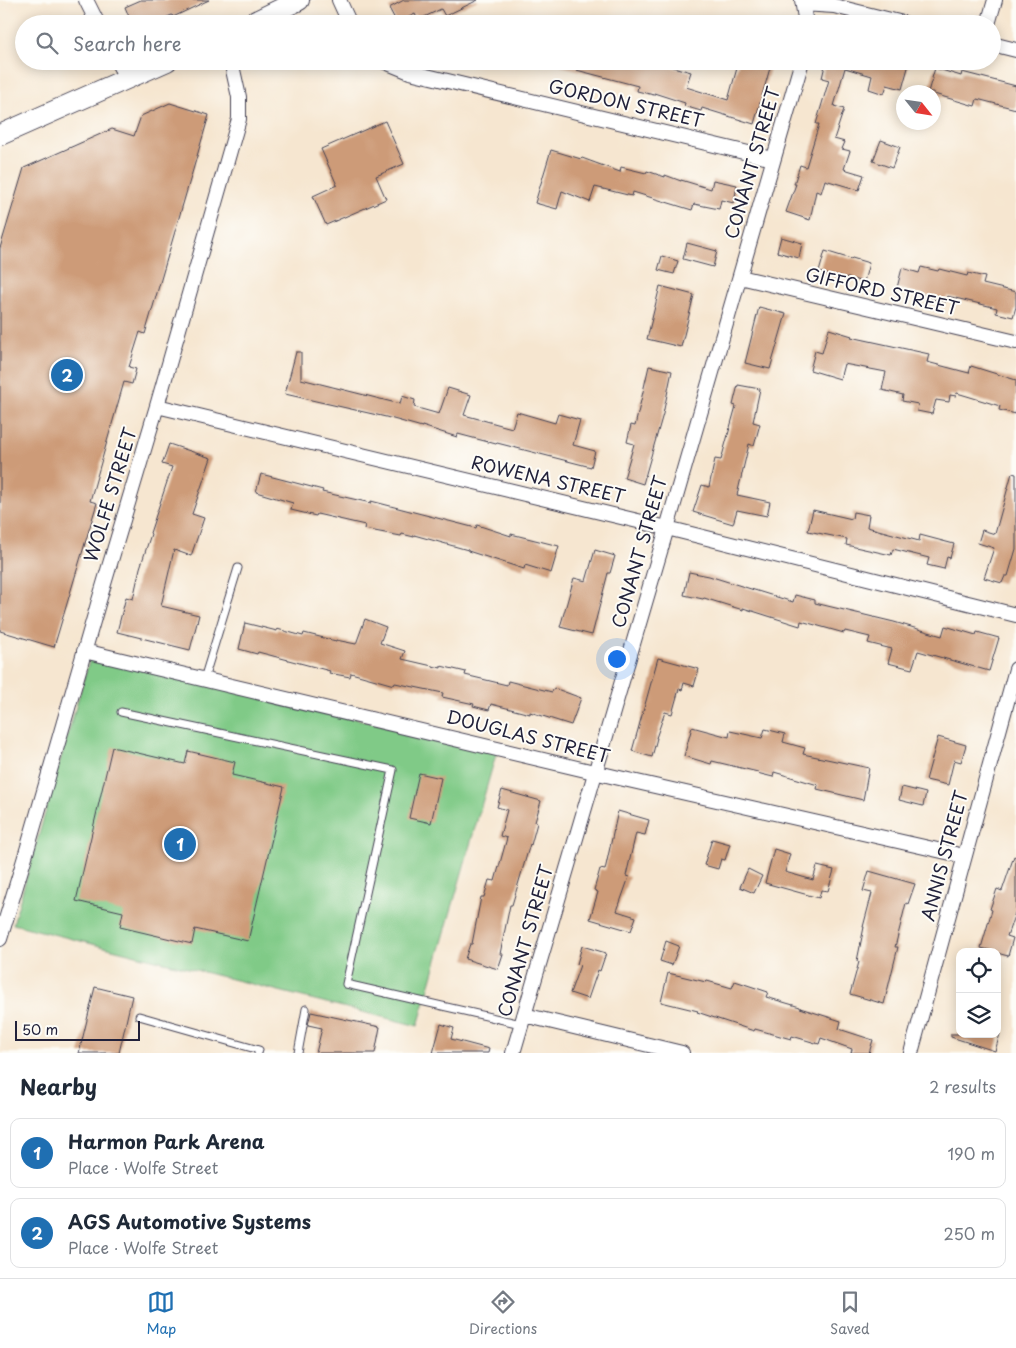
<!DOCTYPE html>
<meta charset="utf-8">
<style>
:root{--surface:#fff;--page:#f6f6f7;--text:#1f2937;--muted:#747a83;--line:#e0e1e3;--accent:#1f6fb2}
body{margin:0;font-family:"Playpen Sans",sans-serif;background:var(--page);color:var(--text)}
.controls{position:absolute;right:15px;bottom:15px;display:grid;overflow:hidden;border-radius:10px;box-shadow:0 2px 12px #0003}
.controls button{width:45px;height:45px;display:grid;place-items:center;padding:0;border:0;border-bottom:1px solid var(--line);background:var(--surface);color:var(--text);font:25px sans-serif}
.compass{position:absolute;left:896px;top:85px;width:45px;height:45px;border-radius:50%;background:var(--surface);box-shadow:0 2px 12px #0003;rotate:120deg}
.scale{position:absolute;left:15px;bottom:12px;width:125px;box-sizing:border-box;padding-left:5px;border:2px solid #22223b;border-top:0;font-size:14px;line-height:18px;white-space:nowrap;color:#22223b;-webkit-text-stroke:4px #fdfcf7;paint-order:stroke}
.you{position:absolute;left:616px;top:658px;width:18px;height:18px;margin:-12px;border:4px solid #fff;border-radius:50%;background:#1a73e8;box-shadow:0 0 0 8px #1a73e833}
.badge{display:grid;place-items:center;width:32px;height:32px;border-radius:50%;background:var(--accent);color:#fff;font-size:16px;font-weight:700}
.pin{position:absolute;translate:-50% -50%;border:2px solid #fff;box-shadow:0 1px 5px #0006}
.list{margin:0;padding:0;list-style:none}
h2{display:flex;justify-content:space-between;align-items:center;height:65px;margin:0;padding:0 20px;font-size:21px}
h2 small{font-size:16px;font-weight:400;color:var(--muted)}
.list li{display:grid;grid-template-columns:32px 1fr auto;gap:15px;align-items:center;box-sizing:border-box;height:70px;margin:0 10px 10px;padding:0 10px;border:1px solid var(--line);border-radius:10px}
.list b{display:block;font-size:19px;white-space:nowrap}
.list p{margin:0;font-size:16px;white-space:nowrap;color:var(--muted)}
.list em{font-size:16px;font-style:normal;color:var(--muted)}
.icon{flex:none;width:28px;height:28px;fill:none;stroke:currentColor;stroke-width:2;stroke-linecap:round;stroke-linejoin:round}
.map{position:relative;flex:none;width:1016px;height:1053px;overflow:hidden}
.search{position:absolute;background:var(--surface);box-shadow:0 2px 12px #0003;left:15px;right:15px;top:15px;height:55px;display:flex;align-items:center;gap:12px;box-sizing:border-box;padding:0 18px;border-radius:28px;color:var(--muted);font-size:19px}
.sheet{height:225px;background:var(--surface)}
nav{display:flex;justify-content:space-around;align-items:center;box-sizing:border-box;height:70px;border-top:1px solid var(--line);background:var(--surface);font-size:14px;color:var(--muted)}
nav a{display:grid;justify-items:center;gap:2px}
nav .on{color:var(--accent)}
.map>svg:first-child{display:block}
.green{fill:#80ca87;stroke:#517661}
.building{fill:#cd9b78}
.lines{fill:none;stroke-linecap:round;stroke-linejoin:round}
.service-casing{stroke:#423f51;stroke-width:9}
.minor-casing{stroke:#423f51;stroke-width:16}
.secondary-casing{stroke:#423f51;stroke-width:22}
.service{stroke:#fff;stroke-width:7}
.minor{stroke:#fff;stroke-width:14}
.secondary{stroke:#fff;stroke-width:20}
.labels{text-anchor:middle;stroke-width:4;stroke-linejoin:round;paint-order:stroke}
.street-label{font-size:18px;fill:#22223b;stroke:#fdfcf7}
</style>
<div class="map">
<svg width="1016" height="1053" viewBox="0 0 1016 1053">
<rect width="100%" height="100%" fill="#fdfcf7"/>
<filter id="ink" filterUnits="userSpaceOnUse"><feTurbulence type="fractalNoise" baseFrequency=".02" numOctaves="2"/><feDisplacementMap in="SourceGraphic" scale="10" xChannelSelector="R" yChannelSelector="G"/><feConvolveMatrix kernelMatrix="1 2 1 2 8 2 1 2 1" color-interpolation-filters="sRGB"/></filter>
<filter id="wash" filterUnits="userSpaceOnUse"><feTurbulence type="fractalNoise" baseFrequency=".0096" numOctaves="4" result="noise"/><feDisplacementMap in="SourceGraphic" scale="20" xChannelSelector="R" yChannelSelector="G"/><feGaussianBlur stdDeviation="1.12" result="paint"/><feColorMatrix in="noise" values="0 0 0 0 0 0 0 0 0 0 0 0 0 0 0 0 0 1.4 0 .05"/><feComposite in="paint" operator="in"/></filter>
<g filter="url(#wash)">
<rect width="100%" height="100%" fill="#f6e6d0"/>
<path class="green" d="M90,658l407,93 -79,275 -405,-102z"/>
<g id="blocks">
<path class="building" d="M141,0h68l-36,17 -1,-2 -22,9h-18l-7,-17z
M404,0h74l-33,16 -4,-7 -23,11 -3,-6 -18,9 -8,-15z
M562,61h88l23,6 18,5 -5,15 42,13 11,-39h33l-18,63 -52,-16 -1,3 -17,-5 1,-3 -31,-10v2l-17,-4 1,-5 -77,-20z
M826,61h74l9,3 -7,25 -15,-4 -3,9 -15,-5 3,-13 -27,-8 -11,38 10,3 -10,30 11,3 -3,7 8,2 -6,18 20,6 -5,15 -34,-10 -4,13 -5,-2 -6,29 -24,-8 10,-28h-2l6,-19 6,2 13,-43h-3l13,-44 -7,-2z
M935,68l26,8 1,-4 54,14v23l-39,-10 -2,7 -41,-12v-2h-6z
M170,103l39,12 -64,219 -5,-2 -11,35 7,2 -4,15 -8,-2 -34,119 7,2 -43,144 -54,-16v-383l24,-80 88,-39 22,7 7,-20z
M385,121l19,43 -28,12 10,23 -60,26 -13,-29 24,-11 -16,-36z
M881,140l19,7 -8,21 -19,-7z
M551,150l30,9 1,-1 38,14 1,-5 25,6 1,-2 18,6v-2l16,6v-1l30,9 2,-9 24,5 -3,18 -13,-3 -2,9 -25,-5 -2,6 -59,-18 -1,4 -37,-9 -5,15 -28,-11 -5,18 -22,-6z
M781,237l21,6 -3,15 -22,-6z
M687,243l30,8 -4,16 -30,-8z
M825,251l26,8 1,-1 17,5 -5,19 -28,-7 -1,2 -16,-5z
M662,256l16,5 -4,13 -16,-4z
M921,267l17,4 1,-2 28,7 1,-3 17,4 -2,7 33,8v15l-3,10 -17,-4 1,-5 -50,-12 -1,6 -14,-3v-2l-35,-9 5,-20 17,5z
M660,286l34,9 -13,52 -34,-8z
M759,307l27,7 -16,55 -25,-6z
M829,329l23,7 -1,1 78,17 -2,8 42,11 2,-7 45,14v34l-17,-4 1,-4 -43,-13 -1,3 -6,-1 -1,7 -13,-2 -4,14 -15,-3 1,-7 -16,-3 1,-6 -21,-5 4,-18 -42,-8 -4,15 -30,-9 5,-19 7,2z
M296,352h5v27l99,25 2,-8 13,4 -1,7 25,7 9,-26 23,7 -7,20 48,13 5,-16 38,11 3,-9 22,6 -7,25 22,6 -4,16 -94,-24 -1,1 -38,-10 -1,3 -35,-11v1l-36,-10 -101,-23z
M649,366l23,5 -9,43 -20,70 -19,-6 10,-34 -7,-2 4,-17 4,1z
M738,385l22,4 -7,33 7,2 -6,22 -5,-2 -12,51 33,7 -3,14 -30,-6 -4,14 -40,-12 9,-27 7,2 6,-28 6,1 15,-54 -3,-1z
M169,444l42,14 -19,56 12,4 -13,38 -17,-6 -13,56 38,9 -9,35 -73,-18 9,-35 7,2 7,-31 11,-34 -1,-1 22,-66 -10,-3z
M1012,473l4,1v75l-8,27h-3l-3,7 -18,-5 10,-30 -16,-5 4,-13 13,4z
M261,474l62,16 -1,2 49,11v-2l105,27 1,-3 34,11v-2l48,12 -8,27 -26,-8 -1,4 -56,-18v-1l-54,-15v2l-12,-3 -1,2 -37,-7 1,-4 -48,-11 -1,2 -25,-6 2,-7 -37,-11z
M813,510l39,9 1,-7 16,3 -2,12 52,14 1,-6 34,9 -4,14 -3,-1 -3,12 -17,-4 2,-7 -36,-9 -2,6 -45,-10 1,-6 -39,-8z
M595,550l20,6 -5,17h-2l-16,62 -32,-8 14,-49 12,3z
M689,572l20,4 84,26 2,-7 20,5v3l79,19 48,14 3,-10 31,9 1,-3 22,6 -10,33 -71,-20 -6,18 -24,-6 4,-14 -24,-6 2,-6 -25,-6 -1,2 -43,-12 -1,5 -57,-18v2l-39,-12 -1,1 -19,-4z
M365,619l21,8 -6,16 25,8 -3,8 39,9v-2l25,6 -1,3 42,10 1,-4 44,11 2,-4 27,10 -10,27 -41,-13v2l-39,-10 -2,6 -16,-4 1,-2 -32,-7 1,-4 -48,-10 -1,2 -43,-12 -1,4 -21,-4 1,-2 -72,-19 -1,2 -18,-5 6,-26 32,8v-2l26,7 1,-3 32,8v-1l20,4z
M658,658l41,11 -5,17 -10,-3 -2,7 -3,-1 -7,25 -7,-2 -9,26h1l-5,19 -20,-6z
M692,727l37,10 1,-6 32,7 3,-9 20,5 -2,8 22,6 -2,6 66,14 -6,32 -46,-11 1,-4 -44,-13 -1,5 -16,-4 1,-1 -46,-11 -1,3 -27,-8z
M938,737l28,8 -5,17 -7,-2 -6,25 -22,-5z
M112,747l73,17 3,-13 47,11 -3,13 52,12 -36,154 -53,-12 -3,15 -72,-17 3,-15 -47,-11z
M419,773l22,5 -10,45 -22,-5z
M902,787l24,6 -3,13 -24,-6z
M502,790l39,11 -6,21 2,1 -6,22 -1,-1 -18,61h-2l-10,49h3l-5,15 -33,-10 5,-15h2l9,-47h3l5,-17 6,1 12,-43 -7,-2 7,-26 -10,-3z
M618,811l31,9 -4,15 -9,-2 -10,43 3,1 -12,34 19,6 -5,14 -41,-12 8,-27 -4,-2 6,-21 5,1z
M712,839l18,5 -5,16 -4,-1 -3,10 -14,-4z
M774,849l16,5 -5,18 28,8 4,-14 17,4 -6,21 -7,-1 -2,8 -54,-15z
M1014,856l2,1v53l-9,26 6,2 -5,18 -11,-3v-1l-16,-4 11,-38 -2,-1 7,-20 5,2z
M748,869l14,7 -8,17 -14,-6z
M869,871l46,13 -7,20 -2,-1 -11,44h3l-14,57 -34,-10 9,-32 -2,-1 7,-34h-1l9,-34 -9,-2z
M666,941l13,5 -7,19 -12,-4z
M582,946l24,7 -6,18 -2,-1 -10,29 -18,-6 10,-28 -3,-1z
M668,973l38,9 1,-1 25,7 3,-7 33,11 -2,5 34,10v1l41,13 -2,8 34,11 -4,13h-18l1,-4 -31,-11 -2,6 -27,-8 -1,3 -36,-10 -1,2 -57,-19 1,-1 -37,-9z
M95,987l37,9 -13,57h-40z
M311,1012l69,15 -5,26h-59l6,-25 -14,-3z
M441,1024l13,4 -3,11 38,10 -1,4h-55z
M951,1034h49l-5,17 -44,-14z"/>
</g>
</g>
<g filter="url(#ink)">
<use href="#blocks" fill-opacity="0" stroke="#423f51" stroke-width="1"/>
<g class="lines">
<defs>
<path id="service" d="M204,679l34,-111
M121,712l272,58 -47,214 175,40
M139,1016l120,34 -1,3
M298,1053l8,-44"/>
<path id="minor" d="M86,0l12,24
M339,0l11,24
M802,0l4,24
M803,4l31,2 73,18
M988,24l7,-24
M992,44l24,6
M117,61l10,18
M383,61l27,11 363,87
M740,277l276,65
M157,406l510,122 349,87
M84,651l531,126 349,79
M0,939l27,-89 71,-246 59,-198 82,-287v-22l-8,-36
M524,1015l158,38
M513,1053l154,-525 135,-467
M911,1053l105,-384"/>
<path id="secondary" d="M250,24l49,-24
M0,135l167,-74"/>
</defs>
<use href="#service" class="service-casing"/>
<use href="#minor" class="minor-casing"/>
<use href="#secondary" class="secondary-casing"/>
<use href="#service" class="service"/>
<use href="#minor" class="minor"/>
<use href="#secondary" class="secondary"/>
</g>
</g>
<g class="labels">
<g class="street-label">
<text transform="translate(626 104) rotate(13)" y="6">GORDON STREET</text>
<text transform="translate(753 163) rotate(-74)" y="6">CONANT STREET</text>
<text transform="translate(882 292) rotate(13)" y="6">GIFFORD STREET</text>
<text transform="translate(548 480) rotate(13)" y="6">ROWENA STREET</text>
<text transform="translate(111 495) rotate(-73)" y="6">WOLFE STREET</text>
<text transform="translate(640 552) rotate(-74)" y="6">CONANT STREET</text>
<text transform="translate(528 737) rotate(14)" y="6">DOUGLAS STREET</text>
<text transform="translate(945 856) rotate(-75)" y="6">ANNIS STREET</text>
<text transform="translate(526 941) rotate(-74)" y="6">CONANT STREET</text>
</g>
</g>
</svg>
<div class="controls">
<button><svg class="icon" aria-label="locate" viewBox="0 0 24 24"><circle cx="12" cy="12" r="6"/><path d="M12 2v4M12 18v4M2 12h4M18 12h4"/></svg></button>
<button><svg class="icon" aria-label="layers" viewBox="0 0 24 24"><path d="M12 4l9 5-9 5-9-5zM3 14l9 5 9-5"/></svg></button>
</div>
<svg class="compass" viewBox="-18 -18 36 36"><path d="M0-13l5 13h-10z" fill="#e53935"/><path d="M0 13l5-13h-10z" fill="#747a83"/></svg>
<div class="scale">50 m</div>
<div class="you"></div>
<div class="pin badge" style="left:180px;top:844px">1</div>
<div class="pin badge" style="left:67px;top:375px">2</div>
<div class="search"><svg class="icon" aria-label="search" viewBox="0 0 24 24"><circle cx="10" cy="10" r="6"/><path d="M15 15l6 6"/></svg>Search here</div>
</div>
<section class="sheet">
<h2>Nearby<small>2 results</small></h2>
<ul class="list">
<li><span class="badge">1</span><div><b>Harmon Park Arena</b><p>Place · Wolfe Street</p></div><em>190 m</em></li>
<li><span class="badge">2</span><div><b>AGS Automotive Systems</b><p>Place · Wolfe Street</p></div><em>250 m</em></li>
</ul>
</section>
<nav>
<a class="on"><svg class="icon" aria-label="map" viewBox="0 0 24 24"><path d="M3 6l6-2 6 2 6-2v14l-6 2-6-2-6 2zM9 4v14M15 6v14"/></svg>Map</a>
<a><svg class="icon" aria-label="directions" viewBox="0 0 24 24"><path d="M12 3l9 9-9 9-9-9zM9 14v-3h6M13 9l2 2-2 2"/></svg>Directions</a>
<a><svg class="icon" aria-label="saved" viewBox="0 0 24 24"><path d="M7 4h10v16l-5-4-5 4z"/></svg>Saved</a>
</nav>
